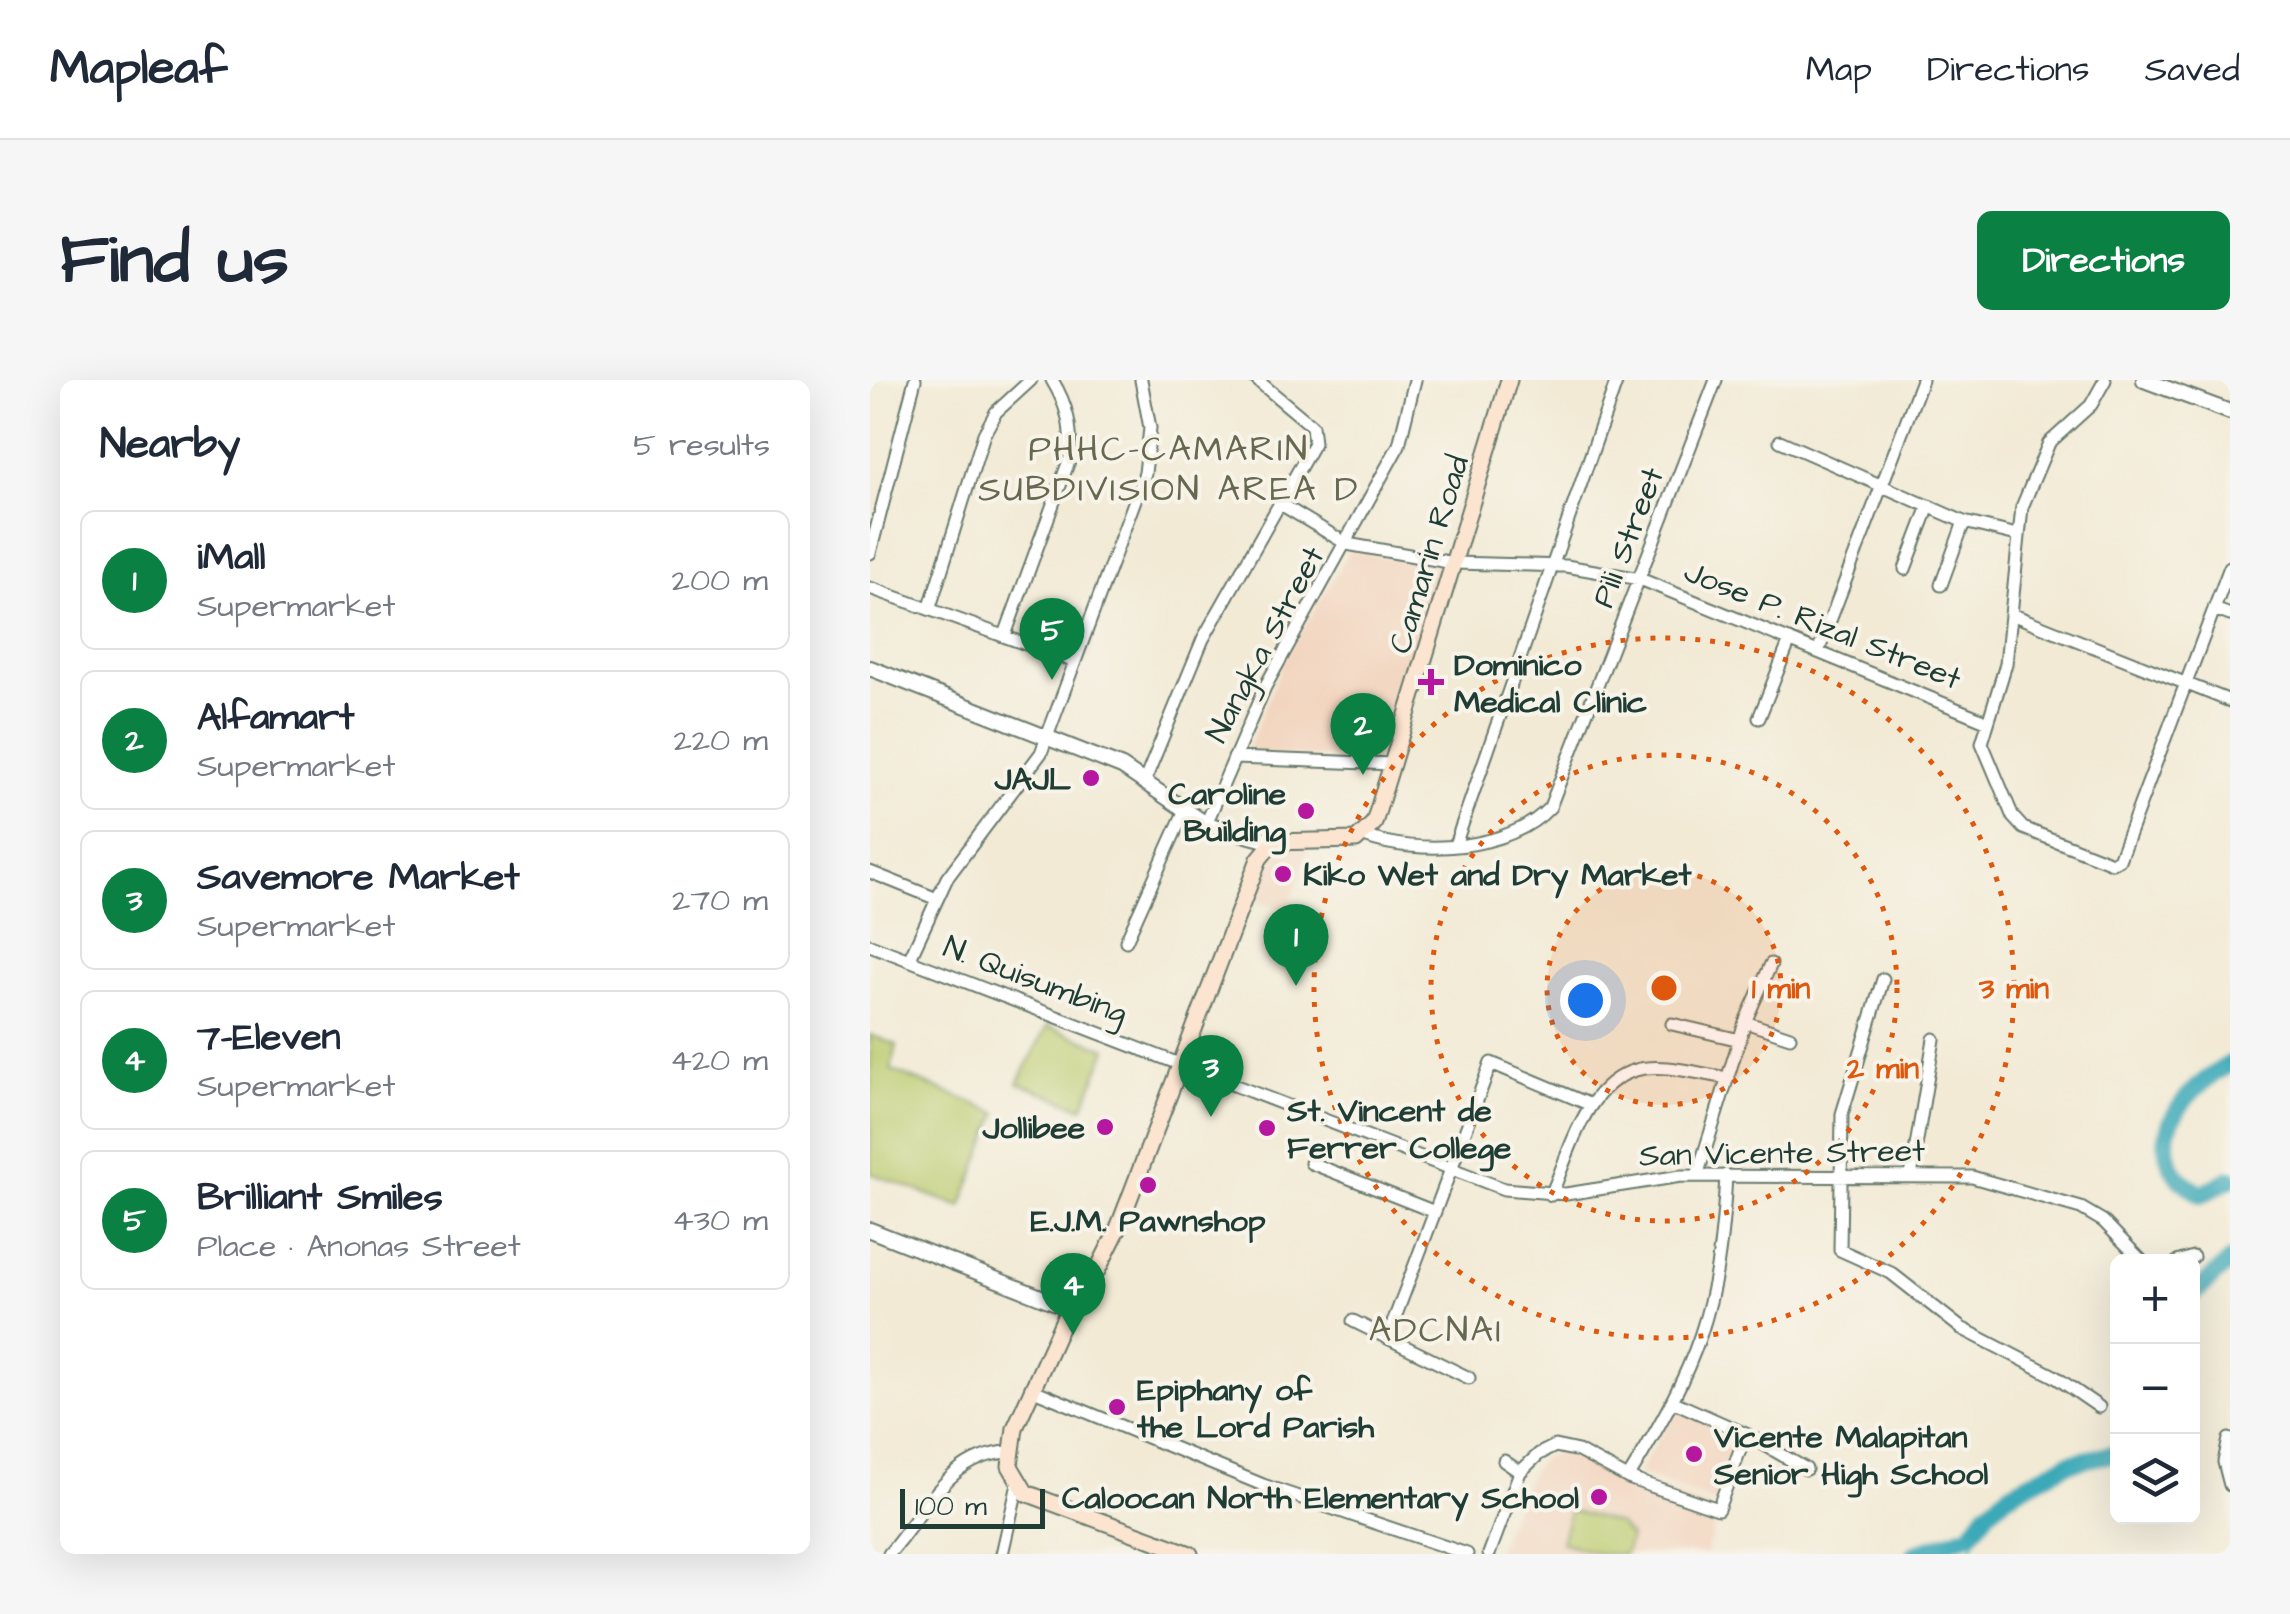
<!DOCTYPE html>
<meta charset="utf-8">
<style>
:root{--surface:#fff;--page:#f6f6f7;--text:#1f2937;--muted:#747a83;--line:#e0e1e3;--accent:#0b8043}
body{margin:0;font-family:"Architects Daughter",sans-serif;background:var(--page);color:var(--text)}
.controls{position:absolute;right:30px;bottom:30px;display:grid;overflow:hidden;border-radius:15px;box-shadow:0 10px 40px #0002}
.controls button{width:90px;height:90px;display:grid;place-items:center;padding:0;border:0;border-bottom:2px solid var(--line);background:var(--surface);color:var(--text);font:50px sans-serif}
.scale{position:absolute;left:30px;bottom:25px;width:145px;box-sizing:border-box;padding-left:10px;border:5px solid #1f3d34;border-top:0;font-size:28px;line-height:35px;white-space:nowrap;color:#1f3d34;-webkit-text-stroke:8px #f7f3e8;paint-order:stroke}
.you{position:absolute;left:715px;top:620px;width:35px;height:35px;margin:-25px;border:8px solid #fff;border-radius:50%;background:#1a73e8;box-shadow:0 0 0 15px #1a73e833}
.badge{display:grid;place-items:center;width:65px;height:65px;border-radius:50%;background:var(--accent);color:#fff;font-size:32px;font-weight:700}
.pin{position:absolute;translate:-50% -82px;filter:drop-shadow(0 2px 5px #0008)}
.pin::after{content:'';position:absolute;top:52px;width:35px;height:30px;background:inherit;clip-path:polygon(0 0,100% 0,50% 100%)}
.list{margin:0;padding:0;list-style:none}
h2{display:flex;justify-content:space-between;align-items:center;height:130px;margin:0;padding:0 40px;font-size:42px}
h2 small{font-size:32px;font-weight:400;color:var(--muted)}
.list li{display:grid;grid-template-columns:65px 1fr auto;gap:30px;align-items:center;box-sizing:border-box;height:140px;margin:0 20px 20px;padding:0 20px;border:2px solid var(--line);border-radius:15px}
.list b{display:block;font-size:38px;white-space:nowrap}
.list p{margin:0;font-size:32px;white-space:nowrap;color:var(--muted)}
.list em{font-size:32px;font-style:normal;color:var(--muted)}
.icon{flex:none;width:55px;height:55px;fill:none;stroke:currentColor;stroke-width:2;stroke-linecap:round;stroke-linejoin:round}
.map{position:relative;flex:none;width:1360px;height:1174px;overflow:hidden;border-radius:15px}
header{display:flex;align-items:center;gap:60px;box-sizing:border-box;height:140px;padding:0 50px;background:var(--surface);border-bottom:2px solid var(--line)}
header strong{font-size:48px}
nav{display:flex;gap:55px;margin-inline-start:auto;font-size:35px}
.intro{display:flex;align-items:center;justify-content:space-between;box-sizing:border-box;height:240px;padding:0 60px}
h1{margin:0;font-size:70px}
.button{padding:25px 45px;border-radius:15px;background:var(--accent);color:#fff;font-size:35px;font-weight:700}
main{display:flex;gap:60px;padding:0 60px}
aside{flex:1;background:var(--surface);border-radius:15px;box-shadow:0 10px 40px #0002}
.map>svg:first-child{display:block}
.built{fill:#f2d4be}
.green{fill:#b9ca6c;stroke:#6c8450;stroke-width:2.5}
.lines{fill:none;stroke-linecap:round;stroke-linejoin:round}
.stream{stroke:#3aa9b8;stroke-width:2.5}
.river{stroke:#3aa9b8;stroke-width:18}
.minor-casing{stroke:#697a6c;stroke-width:15}
.tertiary-casing{stroke:#697a6c;stroke-width:18}
.secondary-casing{stroke:#697a6c;stroke-width:19}
.minor{stroke:#fff;stroke-width:11}
.tertiary{stroke:#fff;stroke-width:14}
.secondary{stroke:#fce5d0;stroke-width:15}
.ring{fill:none;stroke:#de580e;stroke-width:5;stroke-dasharray:5 10}
.poi-dot{fill:#b5179e;stroke:#f7f3e8;stroke-width:4}
.labels{text-anchor:middle;stroke-width:8;stroke-linejoin:round;paint-order:stroke}
.street-label{font-size:32px;fill:#1f3d34;stroke:#f7f3e8}
.poi-label{font-size:32px;font-weight:bold;fill:#1f3d34;stroke:#f7f3e8;text-anchor:start}
.neighbourhood-label{font-size:35px;letter-spacing:2.5px;fill:#66694f;stroke:#f7f3e8}
.centre{fill:#de580e;stroke:#f7f3e8;stroke-width:5}
.ring-label{font-size:30px;text-anchor:middle;font-weight:bold;fill:#de580e;stroke:#f7f3e8;stroke-width:8;stroke-linejoin:round;paint-order:stroke}
</style>
<header>
<strong>Mapleaf</strong>
<nav><a>Map</a><a>Directions</a><a>Saved</a></nav>
</header>
<div class="intro"><h1>Find us</h1><a class="button">Directions</a></div>
<main>
<aside>
<h2>Nearby<small>5 results</small></h2>
<ul class="list">
<li><span class="badge">1</span><div><b>iMall</b><p>Supermarket</p></div><em>200 m</em></li>
<li><span class="badge">2</span><div><b>Alfamart</b><p>Supermarket</p></div><em>220 m</em></li>
<li><span class="badge">3</span><div><b>Savemore Market</b><p>Supermarket</p></div><em>270 m</em></li>
<li><span class="badge">4</span><div><b>7-Eleven</b><p>Supermarket</p></div><em>420 m</em></li>
<li><span class="badge">5</span><div><b>Brilliant Smiles</b><p>Place · Anonas Street</p></div><em>430 m</em></li>
</ul>
</aside>
<div class="map">
<svg width="1360" height="1174" viewBox="0 0 1360 1174">
<rect width="100%" height="100%" fill="#f7f3e8"/>
<filter id="ink" filterUnits="userSpaceOnUse"><feTurbulence type="fractalNoise" baseFrequency=".01" numOctaves="2"/><feDisplacementMap in="SourceGraphic" scale="20" xChannelSelector="R" yChannelSelector="G"/><feConvolveMatrix kernelMatrix="1 2 1 2 8 2 1 2 1" color-interpolation-filters="sRGB"/></filter>
<filter id="wash" filterUnits="userSpaceOnUse"><feTurbulence type="fractalNoise" baseFrequency=".0048" numOctaves="4" result="noise"/><feDisplacementMap in="SourceGraphic" scale="40" xChannelSelector="R" yChannelSelector="G"/><feGaussianBlur stdDeviation="2.25" result="paint"/><feColorMatrix in="noise" values="0 0 0 0 0 0 0 0 0 0 0 0 0 0 0 0 0 1.4 0 .05"/><feComposite in="paint" operator="in"/></filter>
<g filter="url(#wash)">
<rect width="100%" height="100%" fill="#f2ead5"/>
<path class="built" d="M480,170l91,19 -30,103 -11,-3 -26,91 -127,-8 36,-90z
M408,467h31l-21,63 -35,-9z
M806,1029l69,26 -24,70 -84,-31z
M692,1072l157,59 -13,43h-211l32,-75 16,-22z"/>
<path class="green" d="M177,646l60,23 -24,59 -65,-25z
M0,655l27,10 -6,25 107,43 -37,94 -91,-34z
M700,1130l49,14 11,13 -5,17h-25l-39,-12z"/>
<g class="lines">
<path class="stream" d="M1100,1174l12,-35"/>
<path class="river" d="M1360,684c-36,20 -85,65 -54,110 6,8 18,15 25,21l29,-16
M1322,916l38,-35
M1045,1174l56,-20 16,-22 23,-19 58,-30 50,-10"/>
</g>
</g>
<g filter="url(#ink)">
<g class="lines">
<defs>
<path id="minor" d="M1235,0l-14,25 -42,38 -27,64 -16,157 -24,79 31,74 10,11 89,35 7,-3 111,-293
M910,61l184,81 53,13
M409,123l68,41 107,19 112,3 74,13 346,142
M0,173l45,-173
M1035,189l24,-63
M1071,205l23,-63
M0,208l203,73
M60,227l54,-173 12,-22 35,-32
M1344,229l16,6
M1141,234l219,87
M135,255l65,-177c2,-30 -2,-52 -18,-78
M948,272l104,-272
M889,338l31,-78
M364,378l160,6
M275,400l58,-141 111,-196 -2,-17 -55,-46
M336,444l59,-137 134,-242 16,-65
M494,456c54,20 146,15 186,-29l166,-427
M585,465l162,-465
M0,492l67,27
M256,561l58,-129
M0,565l634,244 62,5 115,-18 291,1 109,31 22,13 40,41
M39,580l38,-82 94,-125 104,-280 5,-45 -9,-48
M1013,599l-41,135 -2,136 51,23 70,55 93,48 45,31
M875,642l45,15
M802,644l68,16
M441,783l124,49
M827,796l48,-154 26,-58
M1041,796l23,-137
M681,815c19,-43 34,-111 85,-125 27,-8 66,5 93,8
M1307,882l16,-5
M483,941l116,57
M518,956l103,-273 100,42
M161,1009l232,96 204,69
M804,1022l72,32 60,35
M1359,1059l-5,23 6,23
M634,1081l16,11
M758,1098c70,-115 91,-167 98,-303
M19,1174c36,-41 59,-100 121,-102
M132,1174l16,-70
M619,1174l31,-82 19,-18 16,-8 23,5 50,27 90,31 28,-75"/>
<path id="tertiary" d="M1274,0l86,32
M0,288l252,99 84,57 67,18
M0,850l199,78"/>
<path id="secondary" d="M320,1174l-164,-61 -16,-27 5,-38 54,-120 29,-39 19,-38 142,-372 14,-17 83,-2 18,-17 135,-443"/>
</defs>
<use href="#minor" class="minor-casing"/>
<use href="#tertiary" class="tertiary-casing"/>
<use href="#secondary" class="secondary-casing"/>
<use href="#minor" class="minor"/>
<use href="#tertiary" class="tertiary"/>
<use href="#secondary" class="secondary"/>
</g>
</g>
<circle cx="794" cy="608" r="117" fill="#de580e" fill-opacity=".12"/>
<g class="ring">
<circle cx="794" cy="608" r="117"/>
<circle cx="794" cy="608" r="233"/>
<circle cx="794" cy="608" r="350"/>
</g>
<g class="poi-dot">
<path d="M556 287h10v10h10v10h-10v10h-10v-10h-10v-10h10z"/>
<circle cx="221" cy="398" r="10"/>
<circle cx="436" cy="431" r="10"/>
<circle cx="413" cy="494" r="10"/>
<circle cx="235" cy="747" r="10"/>
<circle cx="397" cy="748" r="10"/>
<circle cx="278" cy="805" r="10"/>
<circle cx="247" cy="1027" r="10"/>
<circle cx="824" cy="1074" r="10"/>
<circle cx="729" cy="1117" r="10"/>
</g>
<g class="labels">
<g class="street-label">
<text transform="translate(757 157) rotate(-69)" y="11">Pili Street</text>
<text transform="translate(558 174) rotate(-73)" y="11">Camarin Road</text>
<text transform="translate(953 244) rotate(22)" y="11">Jose P. Rizal Street</text>
<text transform="translate(394 264) rotate(-62)" y="11">Nangka Street</text>
<text transform="translate(166 599) rotate(21)" y="11">N. Quisumbing</text>
<text transform="translate(912 772) rotate(-1)" y="11">San Vicente Street</text>
</g>
<g class="poi-label">
<text x="584" y="295">Dominico<tspan x="584" dy="37">Medical Clinic</tspan></text>
<text x="201" y="409" text-anchor="end">JAJL</text>
<text x="416" y="424" text-anchor="end">Caroline<tspan x="416" dy="37">Building</tspan></text>
<text x="433" y="505">Kiko Wet and Dry Market</text>
<text x="417" y="741">St. Vincent de<tspan x="417" dy="37">Ferrer College</tspan></text>
<text x="215" y="758" text-anchor="end">Jollibee</text>
<text x="278" y="851" text-anchor="middle">E.J.M. Pawnshop</text>
<text x="267" y="1020">Epiphany of<tspan x="267" dy="37">the Lord Parish</tspan></text>
<text x="844" y="1067">Vicente Malapitan<tspan x="844" dy="37">Senior High School</tspan></text>
<text x="709" y="1128" text-anchor="end">Caloocan North Elementary School</text>
</g>
<g class="neighbourhood-label">
<text x="299" y="80">PHHC-CAMARIN<tspan x="299" dy="40">SUBDIVISION AREA D</tspan></text>
<text x="566" y="961">ADCNAI</text>
</g>
</g>
<circle cx="794" cy="608" r="15" class="centre"/>
<g class="ring-label">
<text x="911" y="618">1 min</text>
<text x="1144" y="618">3 min</text>
<text x="1013" y="698">2 min</text>
</g>
</svg>
<div class="controls">
<button>+</button>
<button>−</button>
<button><svg class="icon" aria-label="layers" viewBox="0 0 24 24"><path d="M12 4l9 5-9 5-9-5zM3 14l9 5 9-5"/></svg></button>
</div>
<div class="scale">100 m</div>
<div class="you"></div>
<div class="pin badge" style="left:426px;top:606px">1</div>
<div class="pin badge" style="left:493px;top:395px">2</div>
<div class="pin badge" style="left:341px;top:737px">3</div>
<div class="pin badge" style="left:203px;top:955px">4</div>
<div class="pin badge" style="left:182px;top:300px">5</div>
</div>
</main>
